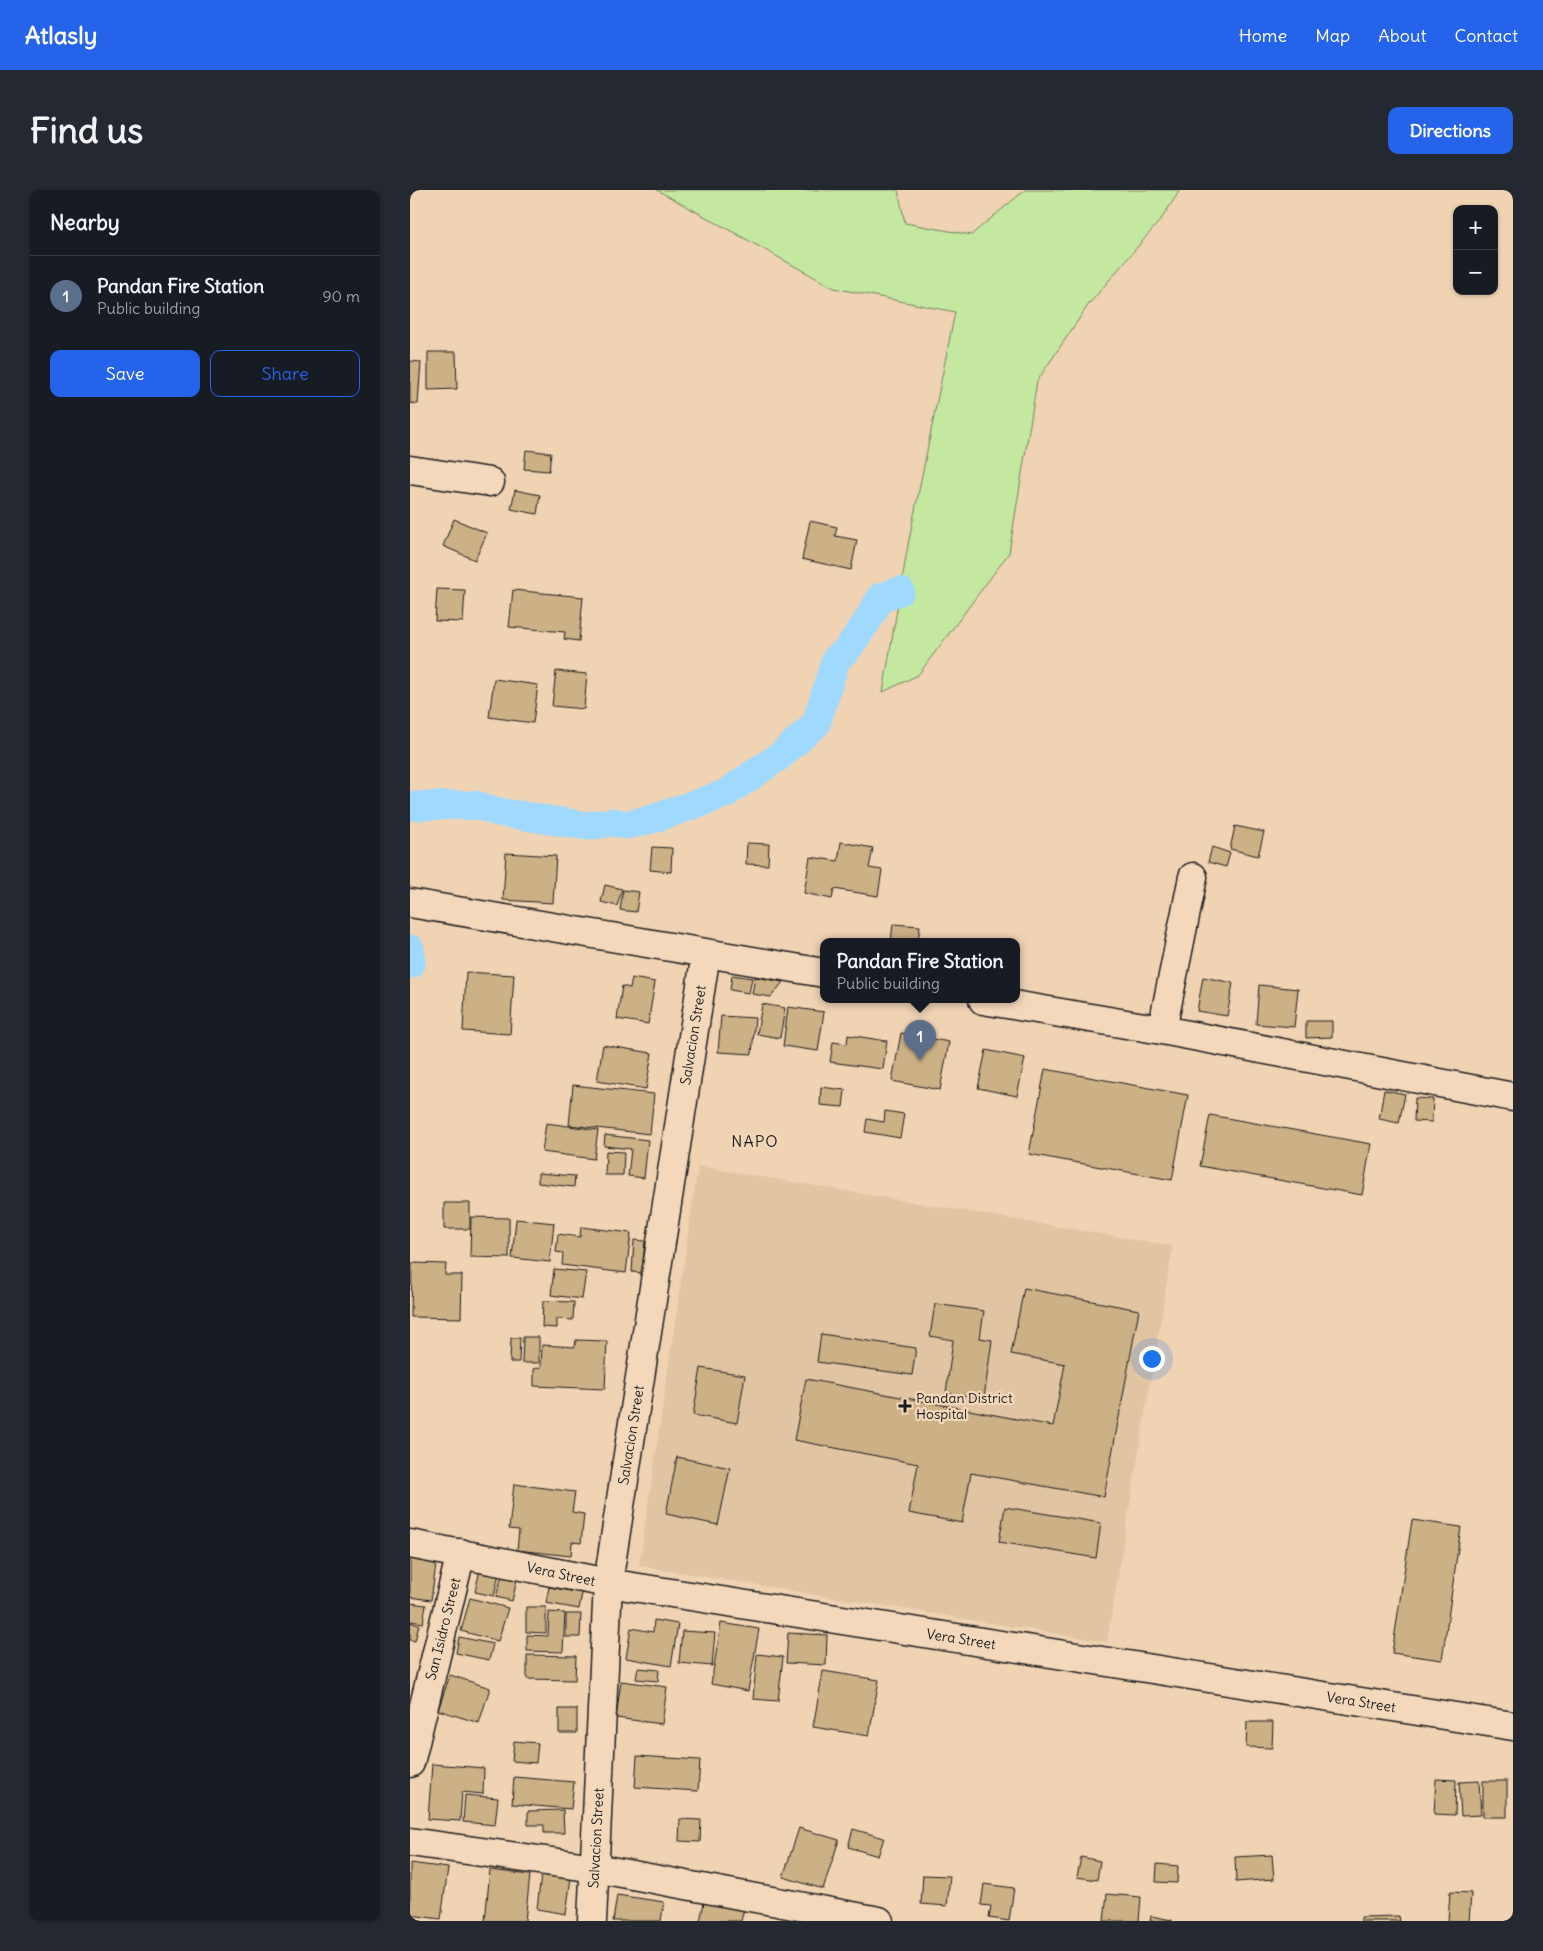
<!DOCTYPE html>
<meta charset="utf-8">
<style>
:root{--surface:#171b24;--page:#242831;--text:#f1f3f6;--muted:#9ea1a6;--line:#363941;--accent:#2563eb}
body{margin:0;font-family:Delius,sans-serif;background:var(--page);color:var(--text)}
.controls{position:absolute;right:15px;top:15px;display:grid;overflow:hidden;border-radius:10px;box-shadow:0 1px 4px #0004}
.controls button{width:45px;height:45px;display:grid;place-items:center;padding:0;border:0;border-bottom:1px solid var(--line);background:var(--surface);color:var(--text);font:25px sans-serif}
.you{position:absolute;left:741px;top:1168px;width:18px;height:18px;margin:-12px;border:4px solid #fff;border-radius:50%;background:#1a73e8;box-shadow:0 0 0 8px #1a73e833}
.badge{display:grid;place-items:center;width:32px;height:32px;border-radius:50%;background:var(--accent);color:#fff;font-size:16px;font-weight:700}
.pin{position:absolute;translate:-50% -41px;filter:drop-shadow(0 1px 2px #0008)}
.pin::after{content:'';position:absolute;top:26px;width:18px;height:15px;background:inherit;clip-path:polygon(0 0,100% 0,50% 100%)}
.popup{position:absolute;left:410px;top:748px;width:200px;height:65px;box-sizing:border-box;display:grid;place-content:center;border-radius:10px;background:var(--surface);filter:drop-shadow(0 1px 4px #0005);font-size:16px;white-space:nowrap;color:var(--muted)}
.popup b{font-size:19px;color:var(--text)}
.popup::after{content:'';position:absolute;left:50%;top:100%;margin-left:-10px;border:10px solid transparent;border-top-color:var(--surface)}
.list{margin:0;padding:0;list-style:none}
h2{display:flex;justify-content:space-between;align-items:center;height:65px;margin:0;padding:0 20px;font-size:21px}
h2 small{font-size:16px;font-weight:400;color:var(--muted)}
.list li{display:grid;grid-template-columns:32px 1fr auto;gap:15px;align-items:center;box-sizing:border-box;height:80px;padding:0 20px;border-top:1px solid var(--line)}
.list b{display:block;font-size:19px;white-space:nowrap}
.list p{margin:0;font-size:16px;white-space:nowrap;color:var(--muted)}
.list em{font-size:16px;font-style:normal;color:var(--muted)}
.actions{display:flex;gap:10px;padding:15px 20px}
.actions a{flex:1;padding:11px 0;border:1px solid var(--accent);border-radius:10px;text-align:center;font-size:18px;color:var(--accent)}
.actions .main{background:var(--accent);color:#fff}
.map{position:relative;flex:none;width:1103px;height:1731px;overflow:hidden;border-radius:10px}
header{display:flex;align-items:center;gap:30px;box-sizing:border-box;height:70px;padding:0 25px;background:var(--accent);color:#fff}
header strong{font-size:24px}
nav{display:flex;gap:28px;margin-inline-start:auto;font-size:18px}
.intro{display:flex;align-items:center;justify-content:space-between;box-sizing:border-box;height:120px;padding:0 30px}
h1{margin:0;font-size:35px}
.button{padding:12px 22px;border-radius:10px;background:var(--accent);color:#fff;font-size:18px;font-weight:700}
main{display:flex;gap:30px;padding:0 30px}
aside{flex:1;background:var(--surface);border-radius:10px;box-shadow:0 1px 4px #0004}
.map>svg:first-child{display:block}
.built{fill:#e1c5a3}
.green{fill:#c5e8a1;stroke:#70825e}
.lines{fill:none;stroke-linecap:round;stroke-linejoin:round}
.canal{stroke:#9fd9ff;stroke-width:29}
.building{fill:#ccb086;stroke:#1c1c1c}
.minor-casing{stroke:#1c1c1c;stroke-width:31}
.minor{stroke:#f4d8bb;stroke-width:28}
.poi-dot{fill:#1c1c1c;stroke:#f4d8bb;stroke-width:2}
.labels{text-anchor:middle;stroke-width:4.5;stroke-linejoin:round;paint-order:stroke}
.street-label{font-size:14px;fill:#1c1c1c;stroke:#f4d8bb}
.poi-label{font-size:14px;fill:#1c1c1c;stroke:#f4d8bb;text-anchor:start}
.quarter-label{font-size:16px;letter-spacing:1px;fill:#1c1c1c;stroke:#f4d8bb}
</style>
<header>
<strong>Atlasly</strong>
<nav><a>Home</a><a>Map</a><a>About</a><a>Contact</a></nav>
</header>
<div class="intro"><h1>Find us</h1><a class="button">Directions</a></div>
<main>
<aside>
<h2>Nearby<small></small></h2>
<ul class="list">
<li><span class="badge" style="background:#5c6f8a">1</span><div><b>Pandan Fire Station</b><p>Public building</p></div><em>90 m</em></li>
</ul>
<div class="actions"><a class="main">Save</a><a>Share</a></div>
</aside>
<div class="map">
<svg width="1103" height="1731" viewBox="0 0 1103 1731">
<rect width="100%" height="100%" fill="#f0d3b3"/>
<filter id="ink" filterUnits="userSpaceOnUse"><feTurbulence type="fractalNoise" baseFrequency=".02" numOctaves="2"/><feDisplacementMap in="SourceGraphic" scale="10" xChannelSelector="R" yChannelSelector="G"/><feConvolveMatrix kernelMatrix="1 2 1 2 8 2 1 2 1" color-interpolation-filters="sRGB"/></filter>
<g filter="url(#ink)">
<path class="built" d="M288,976l475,80 -66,396 -468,-76z"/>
<path class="green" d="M247,0h241l7,33 66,12 54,-45h155l-18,28 -73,86 -52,77 -28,172 -91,122 -35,17 25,-147 47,-233 -121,-24z"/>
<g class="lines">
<path class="canal" d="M0,616l66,-1 22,7 89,14 25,-4 15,3 25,-6 73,-25 56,-39 35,-31 20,-65 11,-9 19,-27 15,-26 19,-6
M0,759l1,15"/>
</g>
<path class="building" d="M18,162h28l1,37 -29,1z
M0,171l11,1 -3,42 -8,-1z
M116,260l25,3 -2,18 -25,-2z
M105,300l25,5 -3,19 -26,-5z
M44,329l33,14 -12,27 -32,-14z
M400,331l27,6 -2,9 22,4 -6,30 -49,-11z
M27,399l28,1 -2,32 -28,-1z
M103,400l70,7 -4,44 -15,-2 1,-7 -56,-5z
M146,481l31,3 -3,35 -32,-3z
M84,489l44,6 -5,38 -44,-6z
M825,636l29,6 -6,24 -28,-7z
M431,652l32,6 -4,20 13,2 -4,26 -44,-7 -2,10 -28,-6 6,-36 28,4z
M337,653l22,1 -1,21 -22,-1z
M242,657l20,1 -1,24 -21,-2z
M802,657l18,6 -4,14 -18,-5z
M96,663l50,3 -3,47 -50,-3z
M195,695l17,4 -5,17 -16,-4z
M213,700l16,2 -3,20 -16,-2z
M483,734l27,2 -2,16h-27z
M56,782l48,3 -4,59 -47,-3z
M322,785l20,3 -3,15 -19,-3z
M345,787l28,5 -12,15 -19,-3z
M793,787l30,6 -6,33 -30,-5z
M222,788l23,4 -7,42 -31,-5 5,-33 8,2z
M849,795l39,4 -4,38 -38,-3z
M352,814l23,4 -5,30 -23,-4z
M378,817l36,5 -6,39 -35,-5z
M311,826l34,2 -3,36 -34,-2z
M896,831h26v16l-26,1z
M491,843l48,9 -9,48 -48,-9z
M438,845l39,6 -4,28 -53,-7 3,-20 14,2z
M193,855l49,8 -6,36 -49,-8z
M576,860l39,8 -8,38 -39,-8z
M635,879l143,26 -16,85 -143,-26z
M163,895l81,9 -4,40 -81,-9z
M411,897l24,3 -2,17 -23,-2z
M974,900l21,4 -6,29 -20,-4z
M1005,908l18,1 -1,23 -18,-1z
M475,921l19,3 -4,24 -35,-6 2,-13 17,3z
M800,925l161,29 -9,51 -162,-29z
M136,933l52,7 -4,29 -52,-7z
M195,945l43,5 -4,38 -16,-2 3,-27 -27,-3z
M196,961l18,1 -1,23h-18z
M128,983l37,3 -1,11 -36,-4z
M34,1013h26v26h-26z
M61,1027l38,1v40l-39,-1z
M106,1029l38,4 -4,39 -38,-4z
M171,1037l50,6 -5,40 -64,-8 1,-12 -7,-1 2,-18 22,3z
M224,1050l11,1 -3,32 -10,-1z
M2,1073l34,1 -1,11h17l-1,43 -50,-1z
M144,1079l32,3 -4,27 -31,-4z
M614,1098l115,22 -35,187 -133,-24 -9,50 -53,-10 9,-49 -124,-24 12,-61 247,47 12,-62 -54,-10z
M133,1111l31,1 -1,18 -16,-1v9l-15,-1z
M525,1114l49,7 -4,27 12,2 -8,58 -38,-5 7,-53 -23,-4z
M411,1144l95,14 -4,27 -95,-13z
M113,1147h16v26h-17z
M101,1148h9l-1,24h-9z
M166,1150l31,1 -2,48 -71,-3v-17l7,-2 1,-22 33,2z
M291,1178l44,7 -8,48 -44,-8z
M267,1267l53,11 -12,57 -52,-11z
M104,1294l61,8 -3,20 12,2 -3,29 -9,-1 -1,14 -54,-6 2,-20 -10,-1z
M595,1317l96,16 -5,35 -97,-16z
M1002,1330l49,7 -19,133 -50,-7z
M0,1365l27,3 -6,42 -21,-3z
M71,1375l19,4 -6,27 -19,-4z
M93,1381l15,4 -6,26 -16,-4z
M139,1397l33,6 -3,16 -33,-6z
M60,1408l38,10 -10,33 -37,-10z
M0,1413l16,2 -3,18 -13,-2z
M116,1417h20v26l-20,-1z
M139,1422l16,1 -2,39 -36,-1v-16l21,1z
M156,1424h15l-1,23h-14z
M244,1430l24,4 -7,42 -45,-8 5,-30 22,4z
M0,1432l9,3 -4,16 -5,-1z
M311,1433l38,6 -11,62 -37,-7z
M272,1441l33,2 -3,33 -33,-3z
M378,1443l39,2 -1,30 -40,-2z
M49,1447l34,7 -4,16 -33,-7z
M347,1464l26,3 -5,44 -25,-2z
M117,1465l49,1 -1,24 -48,-1z
M228,1478l21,2 -1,11 -22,-2z
M413,1481l56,9 -10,56 -56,-9z
M40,1485l40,13 -11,35 -41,-13z
M211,1491l46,6 -5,37 -46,-6z
M149,1519h18v24h-18z
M837,1532h26l-1,26 -26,-1z
M104,1551l24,2 -2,20 -24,-2z
M227,1566l63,4 -2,31 -63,-4z
M22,1574l52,4 -1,26 -21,-2 -2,29 -32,-2z
M104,1587l60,5 -3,27 -59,-5z
M1026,1589l20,1 -1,35 -21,-1z
M1069,1591l2,34 -20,1 -2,-34z
M1073,1591h24v36h-24z
M55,1605l33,3 -3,27 -32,-3z
M153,1620l1,23h-20v-8h-16v-14z
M270,1629l21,1 -1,22 -21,-1z
M389,1638l40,12 -16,49 -40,-12z
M443,1639l31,9 -6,18 -30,-9z
M862,1665l2,24 -38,3 -1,-25z
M671,1667l19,4 -3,19 -20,-3z
M0,1673l38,5 -7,51 -31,-4z
M747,1674l21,2 -1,17 -21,-1z
M132,1676l30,4 -6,44 -29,-5z
M80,1680l40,5 -5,46h-40z
M513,1685l27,1 -3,30 -26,-2z
M574,1694l30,4 -5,33 -20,-3 2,-12 -10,-1z
M1040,1702l21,1 -2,28h-21z
M697,1704l34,3 -2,24h-35z
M207,1705l47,7 -3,19h-48z
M294,1712l40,7 -3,12h-41z
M741,1726l21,4v1h-22z
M989,1726l1,5h-39v-4z"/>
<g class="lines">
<defs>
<path id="minor" d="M0,280l80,12
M0,713l414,70
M573,810l179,30 351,67
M752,840l31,-153
M0,1354l198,39 905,143
M0,1573l51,-210
M0,1652l185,26 284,53
M182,1731l16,-338 98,-630"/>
</defs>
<use href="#minor" class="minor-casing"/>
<use href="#minor" class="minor"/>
</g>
</g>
<path class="poi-dot" d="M492.5 1208.5h5v5h5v5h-5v5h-5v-5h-5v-5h5z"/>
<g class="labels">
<g class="street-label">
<text transform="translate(283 845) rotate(-81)" y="5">Salvacion Street</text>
<text transform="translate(221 1245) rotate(-81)" y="5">Salvacion Street</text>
<text transform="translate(151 1384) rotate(12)" y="5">Vera Street</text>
<text transform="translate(33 1439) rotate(-76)" y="5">San Isidro Street</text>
<text transform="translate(551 1449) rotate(9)" y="5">Vera Street</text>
<text transform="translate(951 1512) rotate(9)" y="5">Vera Street</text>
<text transform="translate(186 1648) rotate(-87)" y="5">Salvacion Street</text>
</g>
<g class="poi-label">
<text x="506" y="1213">Pandan District<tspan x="506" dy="16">Hospital</tspan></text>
</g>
<g class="quarter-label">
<text x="345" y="957">NAPO</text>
</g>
</g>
</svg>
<div class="controls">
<button>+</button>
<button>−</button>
</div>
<div class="you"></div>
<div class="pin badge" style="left:510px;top:871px;background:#5c6f8a">1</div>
<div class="popup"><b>Pandan Fire Station</b>Public building</div>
</div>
</main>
